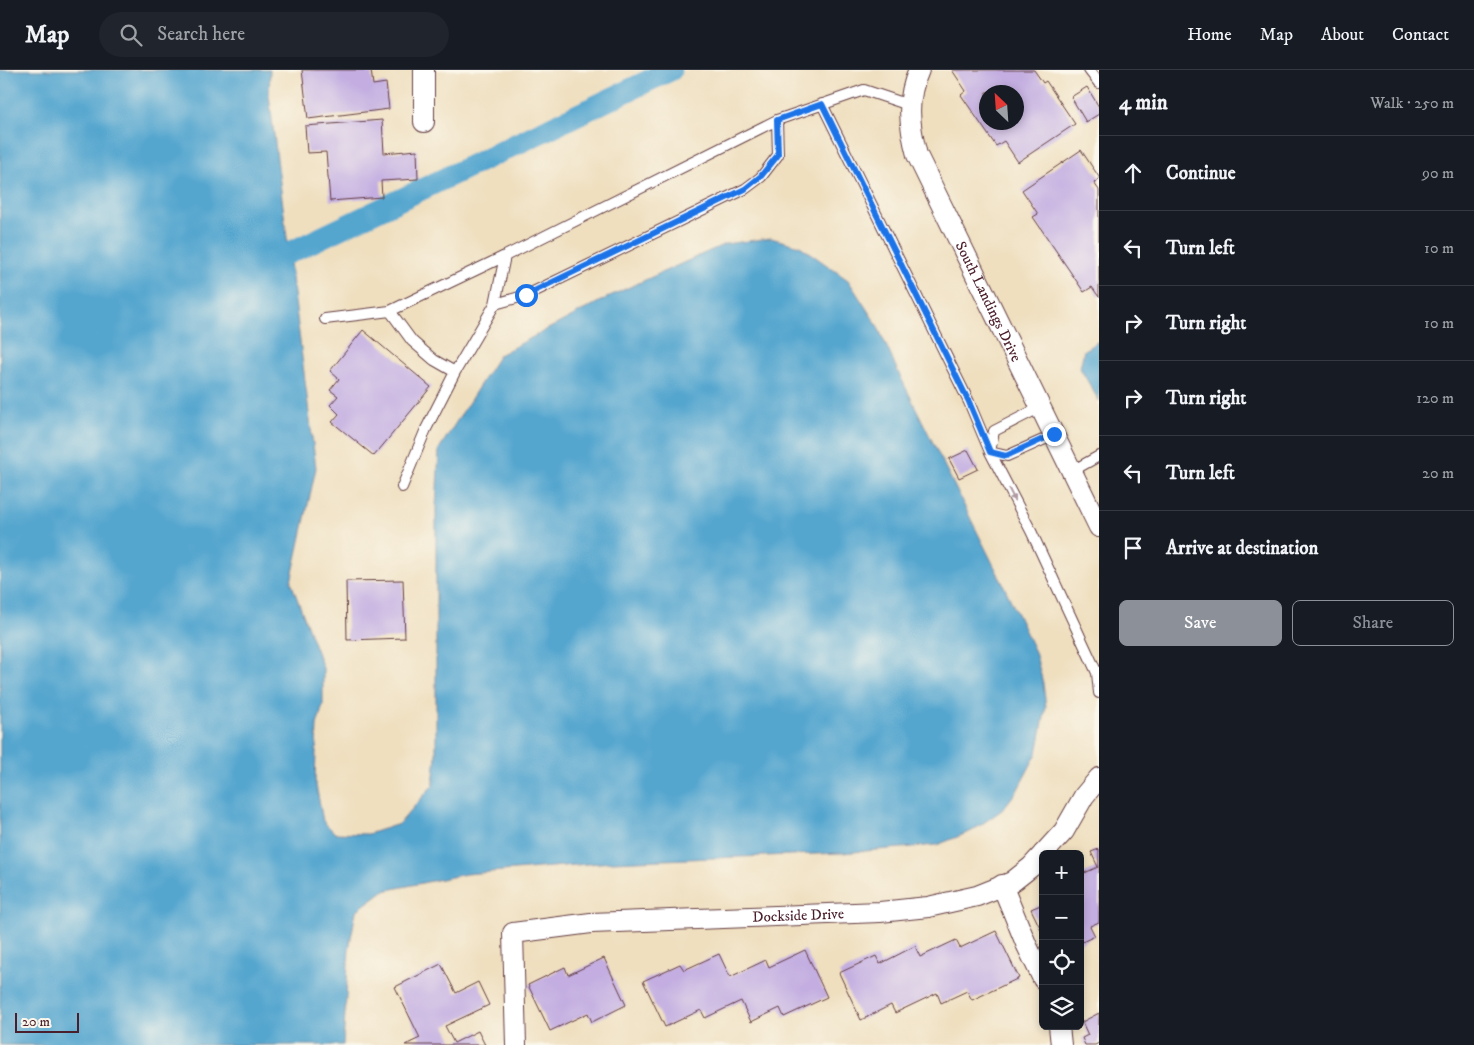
<!DOCTYPE html>
<meta charset="utf-8">
<style>
:root{--surface:#171b24;--page:#20242c;--text:#f1f3f6;--muted:#9ea1a6;--line:#363941;--accent:#8c9099}
body{margin:0;font-family:"IM FELL DW Pica",serif;background:var(--page);color:var(--text)}
.controls{position:absolute;right:15px;bottom:15px;display:grid;overflow:hidden;border-radius:8px;box-shadow:0 2px 8px #0003}
.controls button{width:45px;height:45px;display:grid;place-items:center;padding:0;border:0;border-bottom:1px solid var(--line);background:var(--surface);color:var(--text);font:25px sans-serif}
.compass{position:absolute;left:979px;top:15px;width:45px;height:45px;border-radius:50%;background:var(--surface);box-shadow:0 2px 8px #0003;rotate:335deg}
.scale{position:absolute;left:15px;bottom:12px;width:64px;box-sizing:border-box;padding-left:5px;border:2px solid #4a1f2b;border-top:0;font-size:14px;line-height:18px;white-space:nowrap;color:#4a1f2b;-webkit-text-stroke:4px #fbf7ec;paint-order:stroke}
.stop{position:absolute;width:15px;height:15px;margin:-11px;border:4px solid #1a73e8;border-radius:50%;background:#fff}
.stop.end{background:#1a73e8;border-color:#fff;box-shadow:0 1px 5px #0008}
.list{margin:0;padding:0;list-style:none}
h2{display:flex;justify-content:space-between;align-items:center;height:65px;margin:0;padding:0 20px;font-size:21px}
h2 small{font-size:16px;font-weight:400;color:var(--muted)}
.list li{display:grid;grid-template-columns:32px 1fr auto;gap:15px;align-items:center;box-sizing:border-box;height:75px;padding:0 20px;border-top:1px solid var(--line)}
.list b{display:block;font-size:19px;white-space:nowrap}
.list em{font-size:16px;font-style:normal;color:var(--muted)}
.actions{display:flex;gap:10px;padding:15px 20px}
.actions a{flex:1;padding:11px 0;border:1px solid var(--accent);border-radius:8px;text-align:center;font-size:18px;color:var(--accent)}
.actions .main{background:var(--accent);color:#fff}
.icon{flex:none;width:28px;height:28px;fill:none;stroke:currentColor;stroke-width:2;stroke-linecap:round;stroke-linejoin:round}
.map{position:relative;flex:none;width:1099px;height:975px;overflow:hidden}
header{display:flex;align-items:center;gap:30px;box-sizing:border-box;height:70px;padding:0 25px;background:var(--surface);border-bottom:1px solid var(--line)}
header strong{font-size:24px}
nav{display:flex;gap:28px;margin-inline-start:auto;font-size:18px}
.search{width:350px;height:45px;background:var(--page);display:flex;align-items:center;gap:12px;box-sizing:border-box;padding:0 18px;border-radius:28px;color:var(--muted);font-size:19px}
main{display:flex}
aside{flex:1;background:var(--surface)}
.map>svg:first-child{display:block}
.water{fill:#54a6cf;stroke:#4f627d}
.lines{fill:none;stroke-linecap:round;stroke-linejoin:round}
.canal{stroke:#54a6cf;stroke-width:22}
.building{fill:#c3ade1;fill-rule:evenodd}
.service-casing{stroke:#633c41;stroke-width:12}
.minor-casing{stroke:#633c41;stroke-width:22}
.service{stroke:#fff;stroke-width:10}
.minor{stroke:#fff;stroke-width:20}
.oneway{fill:#ae9aa0}
.route{stroke:#1a73e8;stroke-width:6}
.labels{text-anchor:middle;stroke-width:4;stroke-linejoin:round;paint-order:stroke}
.street-label{font-size:15px;fill:#4a1f2b;stroke:#fbf7ec}
</style>
<header>
<strong>Map</strong>
<div class="search"><svg class="icon" aria-label="search" viewBox="0 0 24 24"><circle cx="10" cy="10" r="6"/><path d="M15 15l6 6"/></svg>Search here</div>
<nav><a>Home</a><a>Map</a><a>About</a><a>Contact</a></nav>
</header>
<main>
<div class="map">
<svg width="1099" height="975" viewBox="0 0 1099 975">
<rect width="100%" height="100%" fill="#fbf7ec"/>
<filter id="ink" filterUnits="userSpaceOnUse"><feTurbulence type="fractalNoise" baseFrequency=".02" numOctaves="2"/><feDisplacementMap in="SourceGraphic" scale="10" xChannelSelector="R" yChannelSelector="G"/><feConvolveMatrix kernelMatrix="1 2 1 2 8 2 1 2 1" color-interpolation-filters="sRGB"/></filter>
<filter id="wash" filterUnits="userSpaceOnUse"><feTurbulence type="fractalNoise" baseFrequency=".0096" numOctaves="4" result="noise"/><feDisplacementMap in="SourceGraphic" scale="20" xChannelSelector="R" yChannelSelector="G"/><feGaussianBlur stdDeviation="1.12" result="paint"/><feColorMatrix in="noise" values="0 0 0 0 0 0 0 0 0 0 0 0 0 0 0 0 0 1.4 0 .05"/><feComposite in="paint" operator="in"/></filter>
<g filter="url(#wash)">
<rect width="100%" height="100%" fill="#efdfbf"/>
<path class="water" d="M0,0h270l-1,25 47,373 -25,114 32,86v37l-6,20 -2,55 8,41 12,12 33,1 31,-10 34,-39 3,-29v-248l3,-59 60,-94 113,-60 113,-51 46,-6 29,8 48,34 29,45 22,49 104,210 32,68 8,31 3,24 -9,46 -20,38 -15,19 -30,21 -35,14 -95,8 -230,9 -146,12 -83,17 -27,20 -7,38 -6,96h-343z
M1099,271v60l-19,-33 4,-18z"/>
<g class="lines">
<path class="canal" d="M289,183l382,-183"/>
</g>
<g id="blocks">
<path class="building" d="M302,0h69l2,15 13,-2 3,26 -81,10z
M952,0h82l9,13 3,-2 29,43 -57,38 -14,-21 -8,5 -35,-51 5,-4zM986,22h30v30h-30z
M1087,17l12,20v7l-13,8 -15,-25z
M382,50l2,33 33,-3 1,29 -37,2 1,16 -52,4 -4,-49 -19,1 -2,-27z
M1081,80l18,27v2l-5,4 5,7v107l-7,-10 -8,5 -51,-75 5,-3 -16,-24z
M363,260l68,57 -57,69 -42,-34 7,-8 -9,-9 8,-9 -8,-6 9,-11 -9,-8z
M968,380l10,19 -19,9 -10,-19z
M403,510l2,58 -58,2 -1,-59z
M1099,779v73l-9,4 5,10 -15,7v-68l18,-8 -7,-15z
M1043,834v30l-12,-25z
M996,861l23,47 -47,22 -5,-9 -26,12 -4,-10 -42,20 -4,-8 -30,15 -22,-47 37,-17 4,8 35,-18 5,11 36,-17 4,8z
M805,880l22,47 -43,20 -4,-9 -29,14 -10,-21 -36,17 -4,-8 -36,17 -22,-46 37,-17 4,6 35,-16 11,23 36,-17 3,7z
M604,888l22,47 -34,17 -4,-9 -38,18 -22,-46 37,-18 3,8z
M441,894l15,29 22,-11 11,23 -44,21 9,17 24,-12 7,14h-80l15,-7 -25,-51z
M1099,943v30l-4,2h-10l-3,-7 6,-3 -6,-13z"/>
</g>
</g>
<g filter="url(#ink)">
<use href="#blocks" fill-opacity="0" stroke="#633c41" stroke-width="1"/>
<g class="lines">
<defs>
<path id="service" d="M1089,0l10,13
M822,34l147,298 21,50 41,79 66,142 2,20
M495,234l32,-9 218,-106 16,-12 17,-22 -1,-35
M390,241l115,-55
M325,249l65,-8 22,30 22,19 21,12
M1041,337l-47,24 -4,21 17,4 47,-21
M1072,401l27,-15
M402,417l24,-58 29,-57 40,-68 10,-48 272,-136 87,-30 45,15"/>
<g id="minor">
<path id="s1" d="M919,0c-13,29 -10,55 -2,85l182,372"/>
<path d="M424,52v-52"/>
<path d="M1043,784l21,-23 20,-35 15,-18"/>
<path d="M1002,815l25,61 16,33"/>
<path d="M1059,956l2,19"/>
<path id="s2" d="M516,975l-3,-112 78,-10 289,-11 48,-5 49,-11 35,-14 19,-15 12,-13"/>
</g>
</defs>
<use href="#service" class="service-casing"/>
<use href="#minor" class="minor-casing"/>
<use href="#service" class="service"/>
<use href="#minor" class="minor"/>
</g>
<defs><path id="oneway-solid" d="M-6-.8H1V-3.2L6.5 0L1 3.2V.8H-6Z" transform="scale(1.25)"/></defs>
<use class="oneway" href="#oneway-solid" transform="translate(1012 425) rotate(63)"/>
</g>
<g class="lines" filter="url(#ink)">
<path class="route" d="M526,225l219,-106 16,-13 17,-21 -1,-35 45,-16 147,298 21,50 16,4 48,-22"/>
</g>
<g class="labels">
<g class="street-label">
<text dy="5" stroke="none"><textPath href="#s1" startOffset="250">South Landings Drive</textPath></text>
<text dy="5" stroke="none"><textPath href="#s2" startOffset="398">Dockside Drive</textPath></text>
</g>
</g>
</svg>
<div class="controls">
<button>+</button>
<button>−</button>
<button><svg class="icon" aria-label="locate" viewBox="0 0 24 24"><circle cx="12" cy="12" r="6"/><path d="M12 2v4M12 18v4M2 12h4M18 12h4"/></svg></button>
<button><svg class="icon" aria-label="layers" viewBox="0 0 24 24"><path d="M12 4l9 5-9 5-9-5zM3 14l9 5 9-5"/></svg></button>
</div>
<svg class="compass" viewBox="-18 -18 36 36"><path d="M0-13l5 13h-10z" fill="#e53935"/><path d="M0 13l5-13h-10z" fill="#9ea1a6"/></svg>
<div class="scale">20 m</div>
<div class="stop" style="left:526px;top:225px"></div>
<div class="stop end" style="left:1054px;top:364px"></div>
</div>
<aside>
<h2>4 min<small>Walk · 250 m</small></h2>
<ul class="list">
<li><svg class="icon" aria-label="ahead" viewBox="0 0 24 24"><path d="M12 20V5M6 11l6-6 6 6"/></svg><div><b>Continue</b></div><em>90 m</em></li>
<li><svg class="icon" aria-label="left" viewBox="0 0 24 24"><path d="M17 20v-9H6M10 6l-5 5 5 5"/></svg><div><b>Turn left</b></div><em>10 m</em></li>
<li><svg class="icon" aria-label="right" viewBox="0 0 24 24"><path d="M7 20v-9h11M14 6l5 5-5 5"/></svg><div><b>Turn right</b></div><em>10 m</em></li>
<li><svg class="icon" aria-label="right" viewBox="0 0 24 24"><path d="M7 20v-9h11M14 6l5 5-5 5"/></svg><div><b>Turn right</b></div><em>120 m</em></li>
<li><svg class="icon" aria-label="left" viewBox="0 0 24 24"><path d="M17 20v-9H6M10 6l-5 5 5 5"/></svg><div><b>Turn left</b></div><em>20 m</em></li>
<li><svg class="icon" aria-label="arrive" viewBox="0 0 24 24"><path d="M6 21V4h12l-3 4 3 4H6"/></svg><div><b>Arrive at destination</b></div></li>
</ul>
<div class="actions"><a class="main">Save</a><a>Share</a></div>
</aside>
</main>
